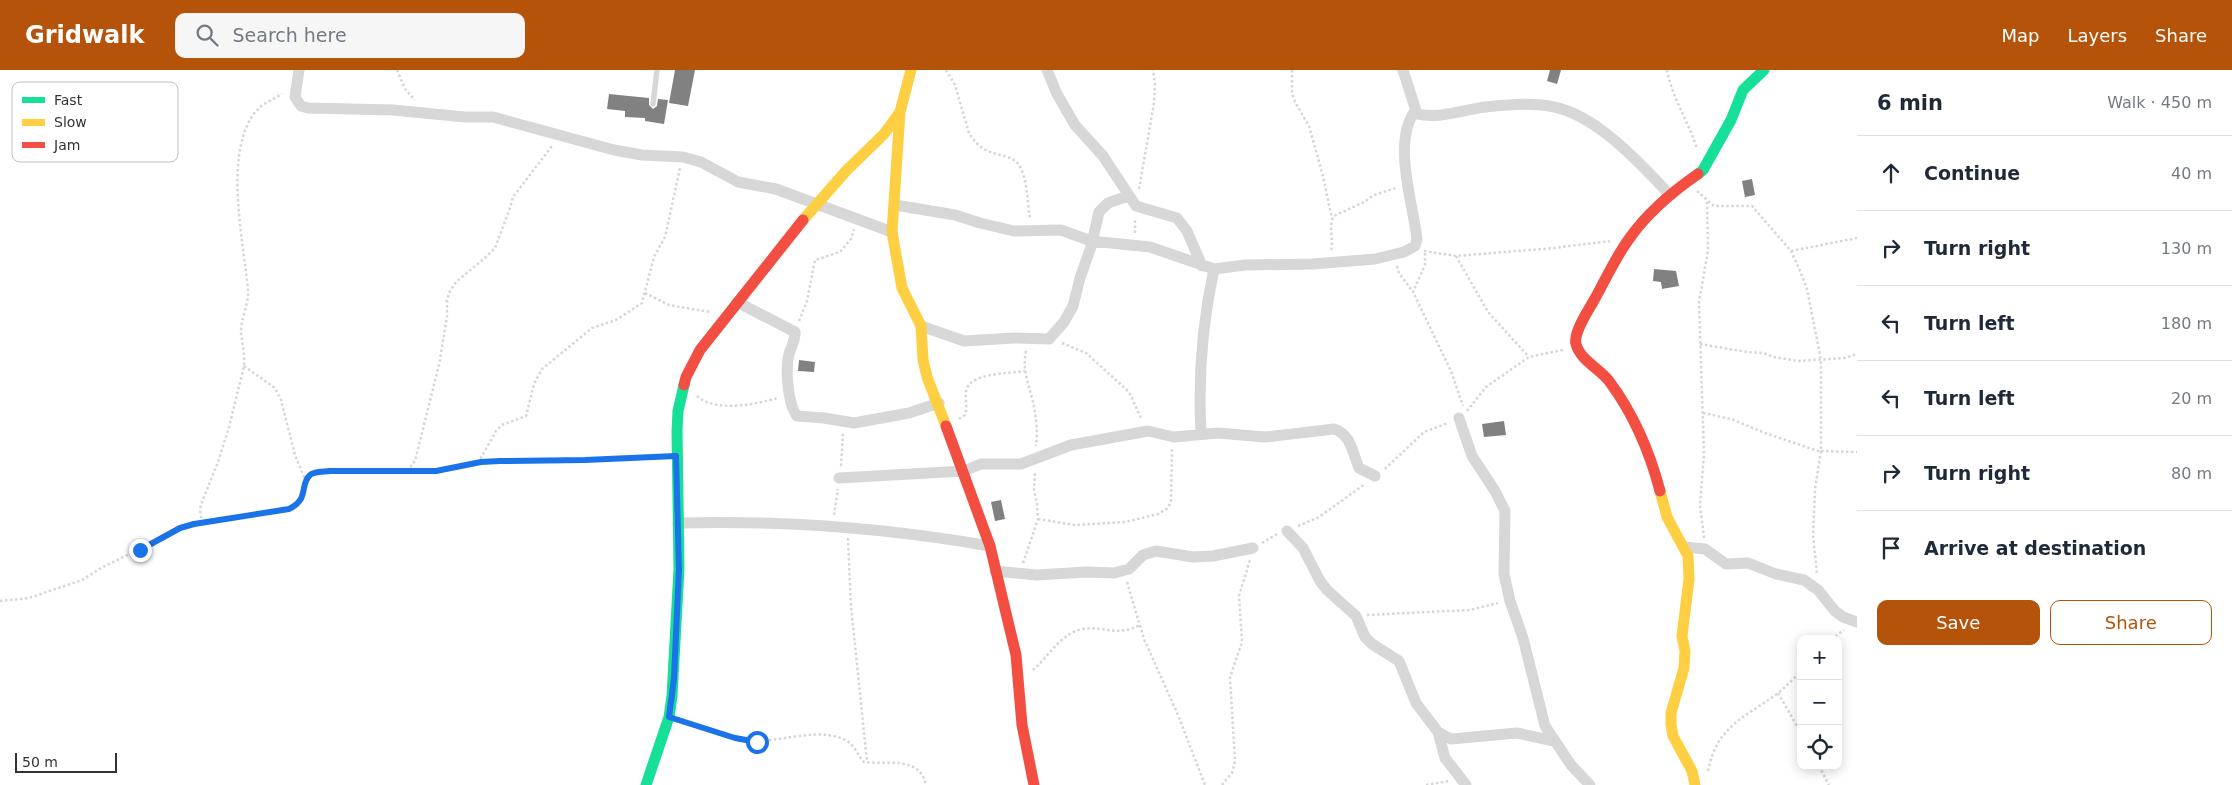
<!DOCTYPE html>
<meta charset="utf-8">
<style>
:root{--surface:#fff;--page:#f6f6f7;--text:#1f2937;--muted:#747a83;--line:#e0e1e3;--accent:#b45309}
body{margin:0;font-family:"DejaVu Sans",sans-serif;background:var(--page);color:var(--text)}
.controls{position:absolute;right:15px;bottom:15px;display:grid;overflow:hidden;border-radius:10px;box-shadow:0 2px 12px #0003}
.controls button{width:45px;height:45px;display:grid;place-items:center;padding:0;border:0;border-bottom:1px solid var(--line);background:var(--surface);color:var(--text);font:25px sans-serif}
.scale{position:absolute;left:15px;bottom:12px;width:102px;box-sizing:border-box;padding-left:5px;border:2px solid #333;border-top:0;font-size:14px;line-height:18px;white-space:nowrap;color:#333;-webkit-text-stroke:4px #fff;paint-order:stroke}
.stop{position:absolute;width:15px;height:15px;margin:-11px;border:4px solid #1a73e8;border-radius:50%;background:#fff}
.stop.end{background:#1a73e8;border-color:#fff;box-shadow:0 1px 5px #0008}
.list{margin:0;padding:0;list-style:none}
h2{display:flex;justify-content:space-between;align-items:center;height:65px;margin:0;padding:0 20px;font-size:21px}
h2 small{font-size:16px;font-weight:400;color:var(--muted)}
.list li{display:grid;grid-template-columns:32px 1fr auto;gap:15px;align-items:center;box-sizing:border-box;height:75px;padding:0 20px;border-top:1px solid var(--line)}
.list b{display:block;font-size:19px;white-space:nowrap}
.list em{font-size:16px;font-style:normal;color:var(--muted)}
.actions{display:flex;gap:10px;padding:15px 20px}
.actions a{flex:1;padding:11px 0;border:1px solid var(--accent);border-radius:10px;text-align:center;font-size:18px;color:var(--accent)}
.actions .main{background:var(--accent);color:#fff}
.icon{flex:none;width:28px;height:28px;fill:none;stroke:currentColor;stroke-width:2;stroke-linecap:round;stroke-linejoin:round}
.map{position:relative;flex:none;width:1857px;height:715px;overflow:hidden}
header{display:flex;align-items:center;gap:30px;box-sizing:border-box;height:70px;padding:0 25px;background:var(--accent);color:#fff}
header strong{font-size:24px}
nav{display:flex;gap:28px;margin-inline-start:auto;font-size:18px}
.search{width:350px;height:45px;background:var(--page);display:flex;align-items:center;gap:12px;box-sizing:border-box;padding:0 18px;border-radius:10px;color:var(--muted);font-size:19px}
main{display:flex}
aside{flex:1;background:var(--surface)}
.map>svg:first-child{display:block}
.building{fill:#818181}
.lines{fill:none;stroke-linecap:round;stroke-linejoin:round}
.path{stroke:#d6d6d6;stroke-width:2.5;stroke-dasharray:2.5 2.5;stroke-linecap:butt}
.lane{stroke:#d7d7d7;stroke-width:5.5}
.street{stroke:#d7d7d7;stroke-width:11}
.fast{stroke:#16e098;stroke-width:11}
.slow{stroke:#ffcf43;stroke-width:11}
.jam{stroke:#f24e42;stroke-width:11}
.route{stroke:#1a73e8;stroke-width:6}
.key{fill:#fff;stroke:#c2c2c2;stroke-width:1}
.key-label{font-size:14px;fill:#333}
</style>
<header>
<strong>Gridwalk</strong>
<div class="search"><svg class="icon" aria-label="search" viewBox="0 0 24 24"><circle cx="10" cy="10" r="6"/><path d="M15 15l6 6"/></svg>Search here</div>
<nav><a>Map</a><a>Layers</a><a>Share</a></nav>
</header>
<main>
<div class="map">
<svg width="1857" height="715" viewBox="0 0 1857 715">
<rect width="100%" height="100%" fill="#fff"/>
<path class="building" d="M675,0h20l-7,36 -19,-3z
M1550,0h11l-4,14 -10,-3z
M609,24l40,4v7l4,4 4,-3 1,-7 10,1 -4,24 -19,-3v-3l-20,-1v-6l-18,-2z
M1752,109l3,16 -10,2 -3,-16z
M1654,199l22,2 3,15 -17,3 -1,-7 -8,-1z
M799,290l16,2 -1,10 -16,-1z
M1504,351l2,14 -22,2 -2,-13z
M1001,430l4,19 -10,2 -4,-19z"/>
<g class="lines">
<path class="path" d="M397,0l8,19 10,11
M946,0l9,15 14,48c4,7 11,15 19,18 10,5 24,4 31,14 9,15 8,37 11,53
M1292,0v23l3,9 14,24 14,50 9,43
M1667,0c5,28 22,52 30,79
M1139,119l15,-86 1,-19 -2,-14
M1697,121l17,15h38l39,45 10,22 6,16 14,71v91l-6,38 -2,46 4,39
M1135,163v-14
M1331,180c3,-11 -3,-25 3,-34l30,-14 10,-7 22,-7
M1424,181l32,5 98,-8 56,-7
M1791,181l66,-13
M1425,183v12l-12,27 38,79 12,35
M1456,186l32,56 41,45
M1397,196l2,7 14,19
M645,223l24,12 41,7
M799,251l8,-20 8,-41 25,-8 11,-13 3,-10
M1062,273l24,10 43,39 13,28
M1700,274l47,8 16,1 11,4 24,4 47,-3 12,-4
M1026,281c-4,18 3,34 7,51 3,14 5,30 3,44
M244,296l31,22 6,12 14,55 11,27
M697,326c19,17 59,8 81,2
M1467,341l19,-24 43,-30 34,-7
M1703,343l28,6 34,14 56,19
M959,349l6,-4c3,-8 -1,-19 2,-27 6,-15 44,-15 58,-17
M1821,381l36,1
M478,393l18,-32 6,-6 24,-9 8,-32 8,-15 50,-41 24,-8 26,-17 12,-46 11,-20 15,-69
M841,396l2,-32
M1385,399l39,-37 24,-9
M407,401l8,-10 24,-96 8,-48v-17l3,-9 6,-9 30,-25 9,-9 14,-37 4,-14 39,-51
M834,445l4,-26
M1038,449l37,6 50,-3 33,-8 10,-6 3,-7 1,-52
M202,453l-2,-14 2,-7 16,-40 11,-35 15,-61c1,-12 -2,-23 -3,-34 0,-15 8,-28 7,-42 -4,-47 -26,-141 9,-180 6,-7 17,-11 25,-16
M1298,456l21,-9 46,-33
M848,468l3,68 16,156
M1704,468l-4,-33 4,-51 -5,-151 9,-53 -1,-48
M1262,473l15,-9
M1023,493l15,-44 -1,-15 -3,-14 1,-18
M1127,512l17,57 34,76 27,70
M0,531l29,-3 53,-18 19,-12 79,-39 13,-5 96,-15c21,-10 10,-24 21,-33 4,-5 14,-4 19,-5h107l45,-9 19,-1 162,-4
M1367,545l103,-5 28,-7
M1831,569l13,-9
M1033,600c15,-13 29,-38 50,-41 23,-3 33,8 57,-4
M1778,623l23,40
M682,651l65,20c29,3 73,-16 100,0 9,6 10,14 17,21 21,3 56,-7 62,23
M1819,696l10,19
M1708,701c9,-46 37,-53 70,-78 9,-7 16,-15 23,-22
M1222,715l10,-12 3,-12 -5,-84 12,-35 -3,-46 11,-36
M1426,715l23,-4"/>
<path class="lane" d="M653,34l4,-34"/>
<path class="street" d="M299,0l-4,27 6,9 7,2 85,2 72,7h28l121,33 28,5 41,2 18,5 37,20 38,7 116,43
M1047,0l10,24 18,31 28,31 33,50 41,12 10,13 15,35
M1403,0l14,44c22,5 46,-4 68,-7 22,-2 48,-5 69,0 42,8 87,57 115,87
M895,135l60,10 25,8 34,8 47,-1 30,11 59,6 64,22 31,-4 68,-1 62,-5 29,-7 11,-6 2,-7c-4,-36 -25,-97 -2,-128
M737,232l58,30c1,7 -4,15 -6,22 -4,15 -1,51 8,62l27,2 30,5 55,-10 30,-10
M921,256l43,15 50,-3 35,1 15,-17 9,-16 7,-28 11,-31 8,-35 9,-9 20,-7
M1459,348l13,38 23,35 10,20 -1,63 6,27 13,37 22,88 26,39 19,20
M1201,363c-3,-55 1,-109 13,-164
M839,408l125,-7 17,-7h40l50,-19 77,-14 26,6 44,-4 47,4 69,-8c17,5 19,25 25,39l16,8
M678,453c105,-3 209,5 312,23
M1287,461l16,17 17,33 7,9 29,26 9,21 7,7 27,17 17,42 22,29 13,7 66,-6 37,8
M1684,477l21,2 21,15 22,-1 28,11 28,6 14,10 17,21 8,6 14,5
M995,501l42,4 49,-3 28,1 15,-4 14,-14 13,-4 37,6 20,-1 40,-8
M1438,662l7,26 21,27"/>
<path class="fast" d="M1698,104l5,-4 28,-50 12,-30 21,-20
M646,715l23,-68 3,-21 7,-127 -2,-138 1,-20 6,-26"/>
<path class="slow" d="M911,0l-11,42 -8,120 10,56 19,38 2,34 4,17 19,49
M803,150l43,-49 38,-37 16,-22
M1660,421l7,26 21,39 1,23 -7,57 3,15 -1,17 -13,45v12l2,11 19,35 3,14"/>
<path class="jam" d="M684,315l2,-8 14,-27 103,-130
M946,356l44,120 26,109 6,70 12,60
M1660,421c-10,-38 -27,-78 -51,-110 -9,-12 -29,-21 -33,-37 -3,-11 12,-33 17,-42 12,-21 22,-44 36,-63 18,-26 43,-47 69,-65"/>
</g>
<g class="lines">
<path class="route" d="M140,480l40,-22 14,-4 95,-15c21,-10 10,-24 21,-34 4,-4 14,-3 20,-4h106l45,-9 19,-1 85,-1 91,-4 3,113 -5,109 -5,39 66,21 22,4"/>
</g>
<rect x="12" y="12" width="166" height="80" rx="8" class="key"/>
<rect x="22" y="27" width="23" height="6" fill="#16e098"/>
<rect x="22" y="49" width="23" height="7" fill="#ffcf43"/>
<rect x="22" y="72" width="23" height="6" fill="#f24e42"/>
<g class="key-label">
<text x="54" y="35">Fast</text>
<text x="54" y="57">Slow</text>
<text x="54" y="80">Jam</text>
</g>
</svg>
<div class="controls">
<button>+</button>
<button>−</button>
<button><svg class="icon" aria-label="locate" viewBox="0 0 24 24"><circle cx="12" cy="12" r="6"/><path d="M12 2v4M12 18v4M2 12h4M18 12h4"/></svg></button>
</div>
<div class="scale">50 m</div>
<div class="stop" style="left:757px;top:672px"></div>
<div class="stop end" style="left:140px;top:480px"></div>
</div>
<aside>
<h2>6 min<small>Walk · 450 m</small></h2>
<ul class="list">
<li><svg class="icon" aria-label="ahead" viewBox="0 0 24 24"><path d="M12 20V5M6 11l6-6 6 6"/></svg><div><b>Continue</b></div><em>40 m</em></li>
<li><svg class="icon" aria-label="right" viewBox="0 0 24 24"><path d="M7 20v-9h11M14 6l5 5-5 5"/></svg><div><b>Turn right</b></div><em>130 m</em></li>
<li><svg class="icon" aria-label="left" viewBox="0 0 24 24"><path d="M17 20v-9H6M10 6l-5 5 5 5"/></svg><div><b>Turn left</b></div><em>180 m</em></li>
<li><svg class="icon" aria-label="left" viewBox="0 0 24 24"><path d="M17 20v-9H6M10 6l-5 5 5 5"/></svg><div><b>Turn left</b></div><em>20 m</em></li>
<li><svg class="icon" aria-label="right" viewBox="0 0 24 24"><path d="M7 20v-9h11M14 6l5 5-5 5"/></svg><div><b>Turn right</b></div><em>80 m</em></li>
<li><svg class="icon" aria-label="arrive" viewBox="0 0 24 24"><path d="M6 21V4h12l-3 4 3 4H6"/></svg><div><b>Arrive at destination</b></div></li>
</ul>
<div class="actions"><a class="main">Save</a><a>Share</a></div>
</aside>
</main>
